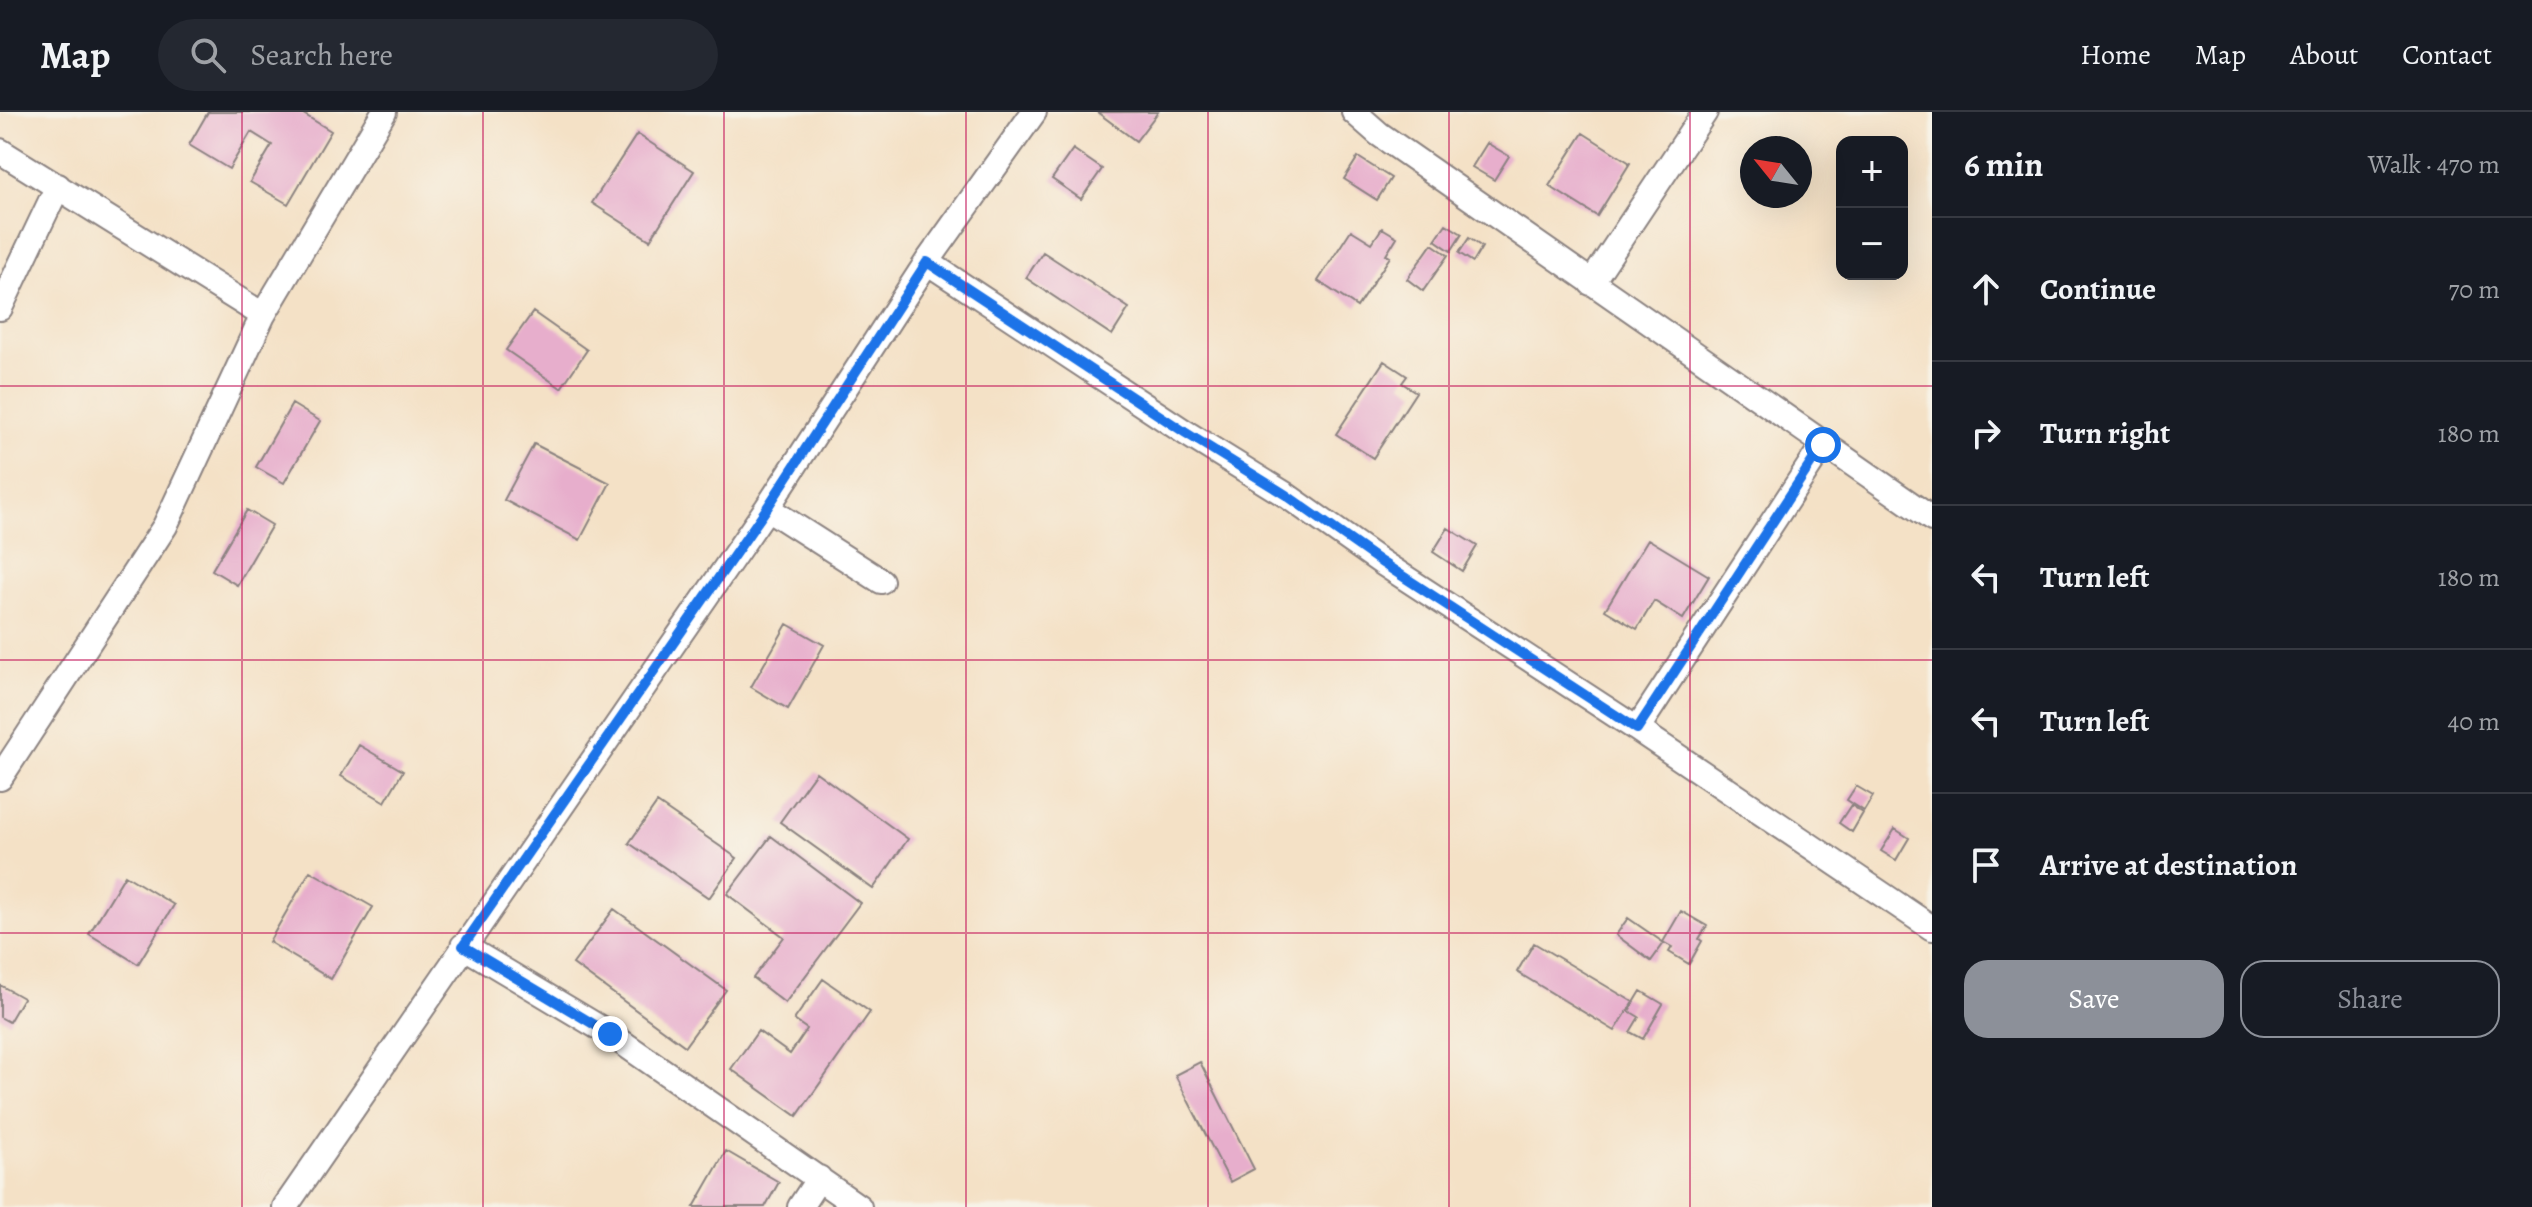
<!DOCTYPE html>
<meta charset="utf-8">
<style>
:root{--surface:#171b24;--page:#242831;--text:#f1f3f6;--muted:#9ea1a6;--line:#363941;--accent:#8c9099}
body{margin:0;font-family:Alegreya,serif;background:var(--page);color:var(--text)}
.controls{position:absolute;right:24px;top:24px;display:grid;overflow:hidden;border-radius:16px;box-shadow:0 8px 32px #0002}
.controls button{width:72px;height:72px;display:grid;place-items:center;padding:0;border:0;border-bottom:2px solid var(--line);background:var(--surface);color:var(--text);font:40px sans-serif}
.compass{position:absolute;left:1740px;top:24px;width:72px;height:72px;border-radius:50%;background:var(--surface);box-shadow:0 8px 32px #0002;rotate:300deg}
.stop{position:absolute;width:24px;height:24px;margin:-18px;border:6px solid #1a73e8;border-radius:50%;background:#fff}
.stop.end{background:#1a73e8;border-color:#fff;box-shadow:0 2px 8px #0008}
.list{margin:0;padding:0;list-style:none}
h2{display:flex;justify-content:space-between;align-items:center;height:104px;margin:0;padding:0 32px;font-size:34px}
h2 small{font-size:26px;font-weight:400;color:var(--muted)}
.list li{display:grid;grid-template-columns:52px 1fr auto;gap:24px;align-items:center;box-sizing:border-box;height:144px;padding:0 32px;border-top:2px solid var(--line)}
.list b{display:block;font-size:30px;white-space:nowrap}
.list em{font-size:26px;font-style:normal;color:var(--muted)}
.actions{display:flex;gap:16px;padding:24px 32px}
.actions a{flex:1;padding:18px 0;border:2px solid var(--accent);border-radius:24px;text-align:center;font-size:28px;color:var(--accent)}
.actions .main{background:var(--accent);color:#fff}
.icon{flex:none;width:44px;height:44px;fill:none;stroke:currentColor;stroke-width:2;stroke-linecap:round;stroke-linejoin:round}
.map{position:relative;flex:none;width:1932px;height:1095px;overflow:hidden}
header{display:flex;align-items:center;gap:48px;box-sizing:border-box;height:112px;padding:0 40px;background:var(--surface);border-bottom:2px solid var(--line)}
header strong{font-size:38px}
nav{display:flex;gap:44px;margin-inline-start:auto;font-size:28px}
.search{width:560px;height:72px;background:var(--page);display:flex;align-items:center;gap:20px;box-sizing:border-box;padding:0 28px;border-radius:44px;color:var(--muted);font-size:30px}
main{display:flex}
aside{flex:1;background:var(--surface)}
.map>svg:first-child{display:block}
.building{fill:#e7aecc}
.lines{fill:none;stroke-linecap:round;stroke-linejoin:round}
.street-casing{stroke:#8b8280;stroke-width:28}
.street{stroke:#fff;stroke-width:24}
.route{stroke:#1a73e8;stroke-width:10}
.grid{fill:none;stroke:#c2185b;stroke-width:2;stroke-opacity:0.55}
</style>
<header>
<strong>Map</strong>
<div class="search"><svg class="icon" aria-label="search" viewBox="0 0 24 24"><circle cx="10" cy="10" r="6"/><path d="M15 15l6 6"/></svg>Search here</div>
<nav><a>Home</a><a>Map</a><a>About</a><a>Contact</a></nav>
</header>
<main>
<div class="map">
<svg width="1932" height="1095" viewBox="0 0 1932 1095">
<rect width="100%" height="100%" fill="#f7f3e8"/>
<filter id="ink" filterUnits="userSpaceOnUse"><feTurbulence type="fractalNoise" baseFrequency=".0125" numOctaves="2"/><feDisplacementMap in="SourceGraphic" scale="16" xChannelSelector="R" yChannelSelector="G"/><feConvolveMatrix kernelMatrix="1 2 1 2 8 2 1 2 1" color-interpolation-filters="sRGB"/></filter>
<filter id="wash" filterUnits="userSpaceOnUse"><feTurbulence type="fractalNoise" baseFrequency=".006" numOctaves="4" result="noise"/><feDisplacementMap in="SourceGraphic" scale="32" xChannelSelector="R" yChannelSelector="G"/><feGaussianBlur stdDeviation="1.8" result="paint"/><feColorMatrix in="noise" values="0 0 0 0 0 0 0 0 0 0 0 0 0 0 0 0 0 1.4 0 .05"/><feComposite in="paint" operator="in"/></filter>
<g filter="url(#wash)">
<rect width="100%" height="100%" fill="#f4e1c6"/>
<g id="blocks">
<path class="building" d="M208,0h92l31,19 -43,73 -38,-22 22,-37 -21,-13 -22,37 -40,-24z
M1097,0h61l-22,29z
M1583,21l47,30 -33,53 -48,-30z
M637,22l57,37 -44,69 -58,-37z
M1487,31l22,13 -15,24 -22,-13z
M1073,37l29,20 -21,30 -29,-20z
M1358,45l33,21 -14,22 -33,-21z
M1446,112l16,10 -11,17 -16,-11z
M1382,116l15,9 -11,18 4,2 -33,50 -39,-26 33,-51 21,13z
M1469,126l13,9 -9,15 -14,-9z
M1432,132l16,11 -25,36 -16,-12z
M1043,140l86,56 -17,27 -86,-57z
M533,200l54,38 -26,38 -55,-38z
M1384,249l23,15 -5,7 14,9 -43,66 -37,-24z
M292,292l28,17 -36,62 -28,-16z
M534,332l76,39 -30,57 -76,-40z
M247,398l25,15 -35,60 -25,-15z
M1448,416l29,18 -15,25 -29,-19z
M1648,427l61,37 -26,43 -29,-18 -17,28 -32,-19z
M787,512l37,21 -36,64 -37,-22z
M359,633l44,26 -18,31 -44,-26z
M816,660l92,67 -35,50 -93,-67z
M1856,674l17,10 -9,15 -17,-11z
M657,691l80,55 -28,40 -80,-55z
M1851,693l12,8 -11,19 -13,-9z
M1895,717l14,9 -13,22 -15,-9z
M771,724l89,67 -75,100 -32,-25 31,-41 -57,-43z
M310,759l63,36 -42,72 -62,-37z
M125,763l49,30 -36,59 -49,-30z
M614,797l112,81 -41,56 -112,-82z
M1681,799l26,15 -8,13 3,2 -13,23 -20,-12 3,-5 -9,-5z
M1628,806l36,25 -13,18 -35,-26z
M1534,831l99,59 -18,29 -98,-59z
M823,867l47,33 -73,104 -66,-47 27,-38 32,23 17,-25 -13,-9z
M0,873l23,13 -14,24 -9,-5z
M1641,879l22,13 -20,35 -13,-7 9,-15 -10,-6z
M1200,950l54,107 -24,13 -55,-107z
M726,1039l53,31 -14,25h-71z"/>
</g>
</g>
<g filter="url(#ink)">
<use href="#blocks" fill-opacity="0" stroke="#8b8280" stroke-width="2"/>
<g class="lines">
<defs>
<path id="street" d="M1354,0l25,22 553,385
M0,39l263,164
M927,150l259,171 100,62 95,67 256,167 295,199
M1591,171l114,-171
M0,196l58,-122
M767,396l114,73
M1637,617l186,-284
M0,666l165,-252 98,-211 121,-203
M463,834l147,88 249,173
M285,1095l482,-699 160,-246 107,-150
M800,1095l19,-29"/>
</defs>
<use href="#street" class="street-casing"/>
<use href="#street" class="street"/>
</g>
</g>
<g class="lines" filter="url(#ink)">
<path class="route" d="M610,922l-147,-88 304,-438 160,-246 259,171 100,62 95,67 256,167 186,-284"/>
</g>
<path class="grid" d="M242,0v1095M483,0v1095M724,0v1095M966,0v1095M1208,0v1095M1449,0v1095M1690,0v1095M0,274h1932M0,548h1932M0,821h1932"/>
</svg>
<div class="controls">
<button>+</button>
<button>−</button>
</div>
<svg class="compass" viewBox="-18 -18 36 36"><path d="M0-13l5 13h-10z" fill="#e53935"/><path d="M0 13l5-13h-10z" fill="#9ea1a6"/></svg>
<div class="stop" style="left:1823px;top:333px"></div>
<div class="stop end" style="left:610px;top:922px"></div>
</div>
<aside>
<h2>6 min<small>Walk · 470 m</small></h2>
<ul class="list">
<li><svg class="icon" aria-label="ahead" viewBox="0 0 24 24"><path d="M12 20V5M6 11l6-6 6 6"/></svg><div><b>Continue</b></div><em>70 m</em></li>
<li><svg class="icon" aria-label="right" viewBox="0 0 24 24"><path d="M7 20v-9h11M14 6l5 5-5 5"/></svg><div><b>Turn right</b></div><em>180 m</em></li>
<li><svg class="icon" aria-label="left" viewBox="0 0 24 24"><path d="M17 20v-9H6M10 6l-5 5 5 5"/></svg><div><b>Turn left</b></div><em>180 m</em></li>
<li><svg class="icon" aria-label="left" viewBox="0 0 24 24"><path d="M17 20v-9H6M10 6l-5 5 5 5"/></svg><div><b>Turn left</b></div><em>40 m</em></li>
<li><svg class="icon" aria-label="arrive" viewBox="0 0 24 24"><path d="M6 21V4h12l-3 4 3 4H6"/></svg><div><b>Arrive at destination</b></div></li>
</ul>
<div class="actions"><a class="main">Save</a><a>Share</a></div>
</aside>
</main>
